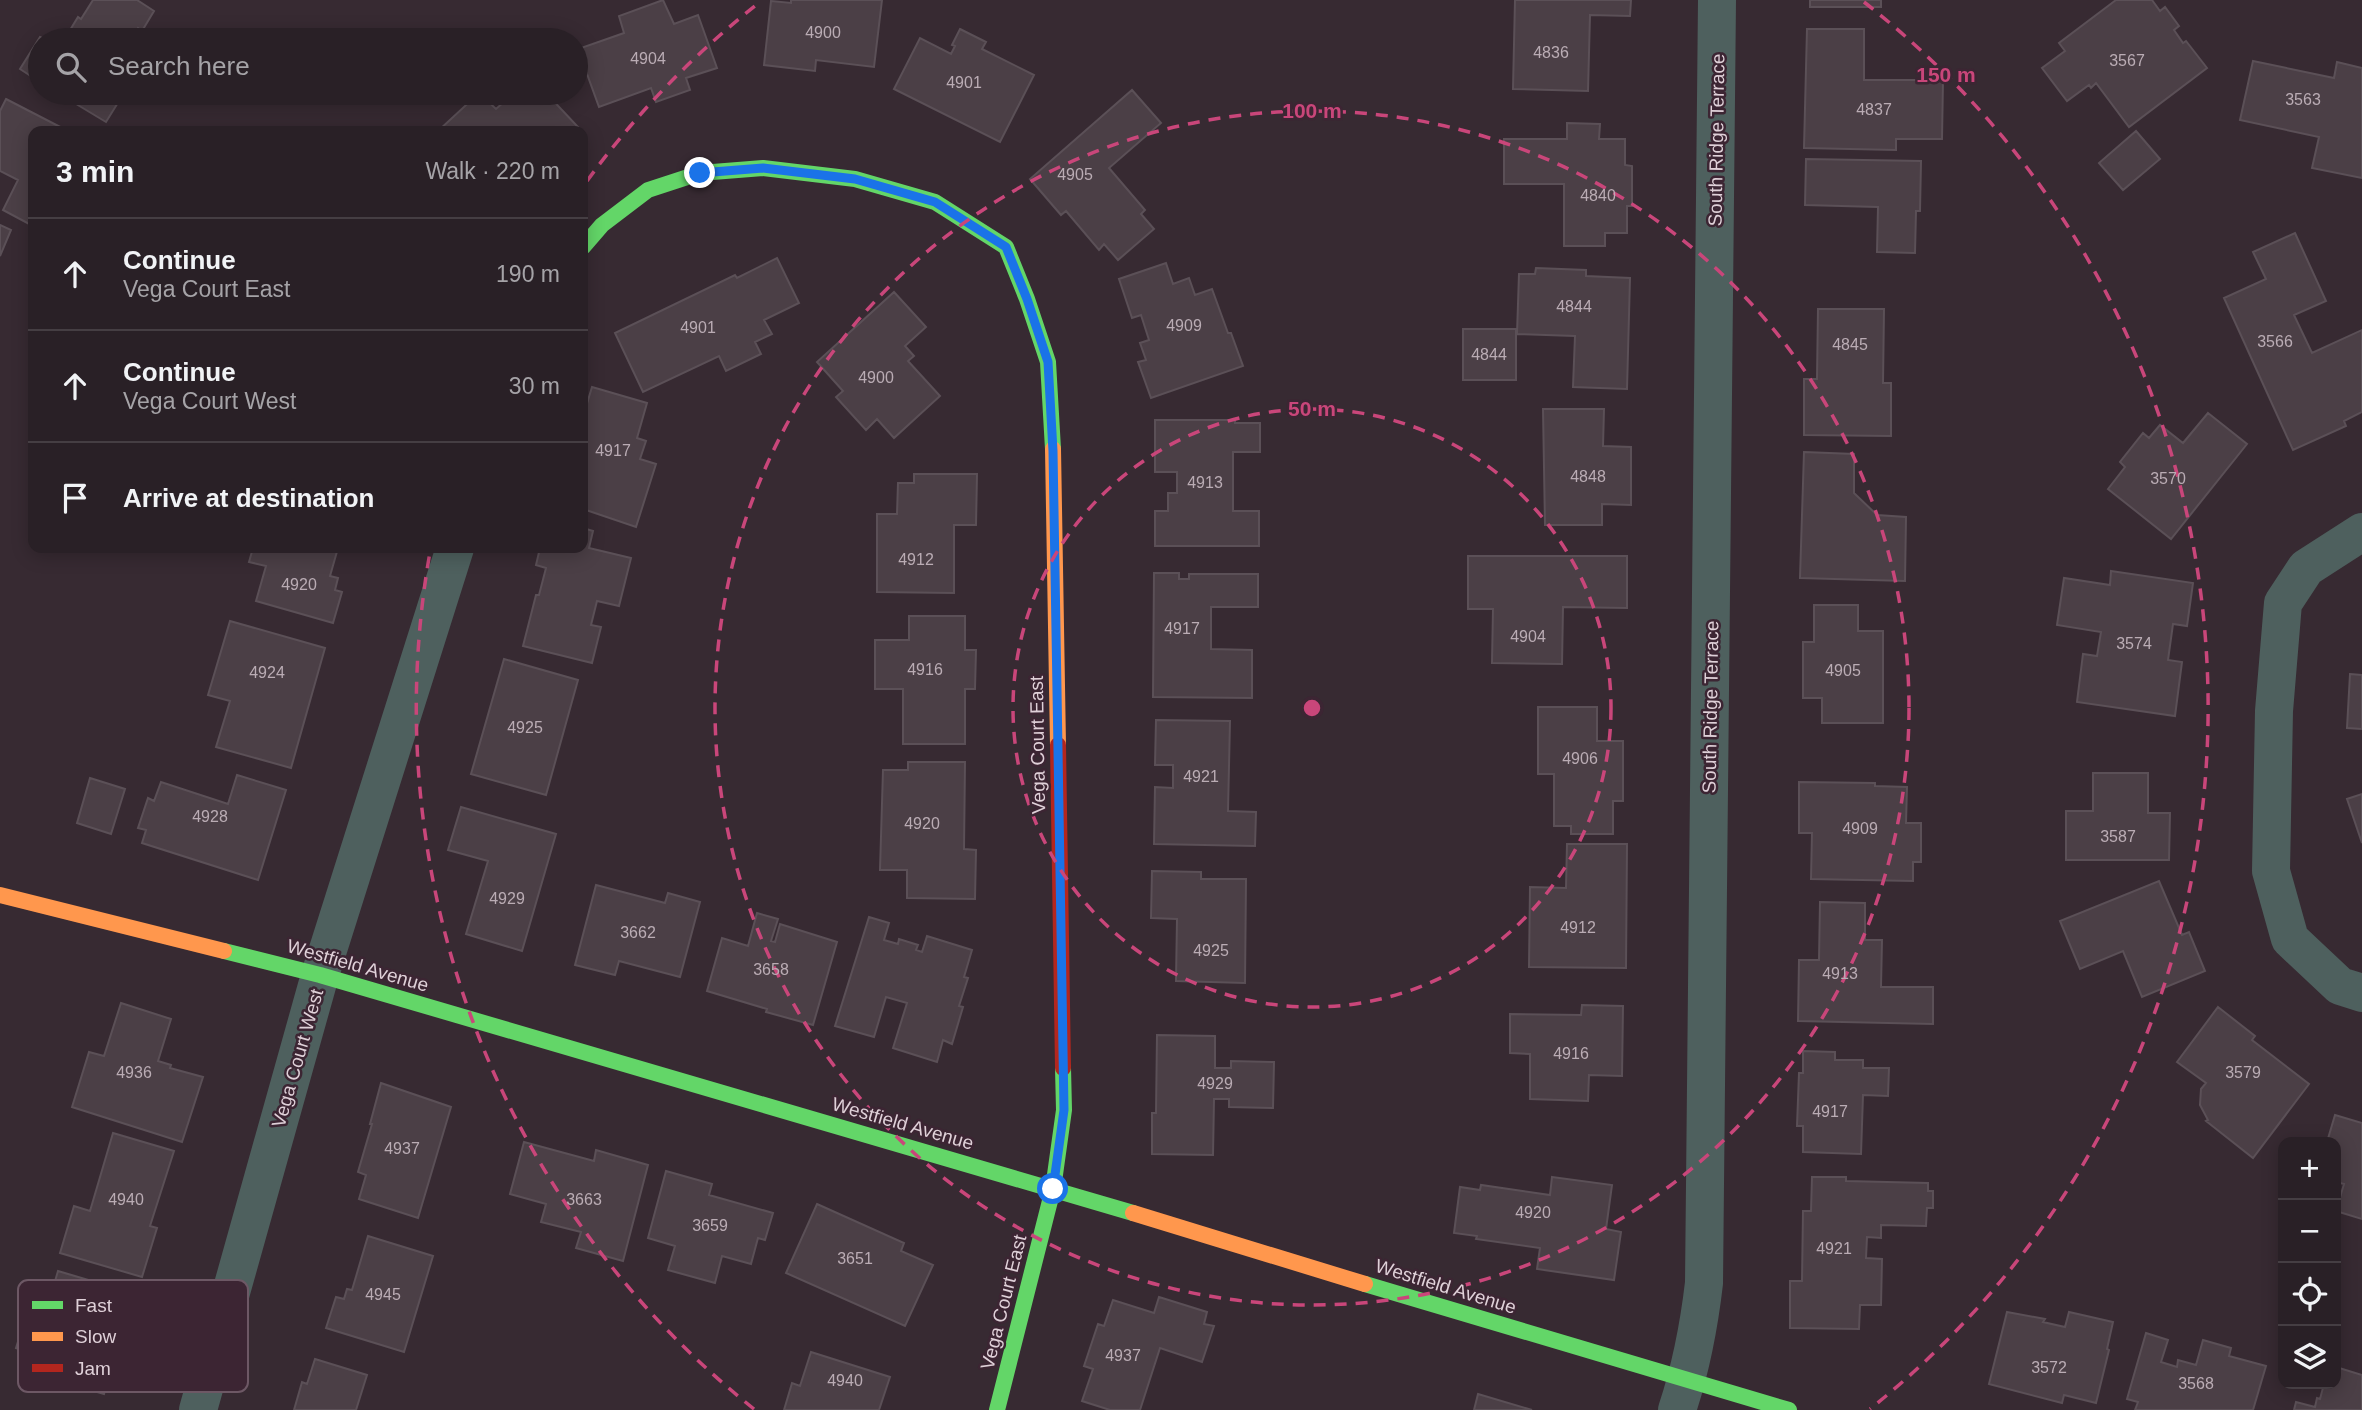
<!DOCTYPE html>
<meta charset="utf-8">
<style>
:root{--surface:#292026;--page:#352d32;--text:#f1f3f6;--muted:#a5a3a7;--line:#453e43}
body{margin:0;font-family:Helvetica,sans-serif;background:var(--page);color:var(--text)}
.controls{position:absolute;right:21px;bottom:21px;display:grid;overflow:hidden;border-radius:14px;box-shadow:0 4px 18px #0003}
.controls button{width:63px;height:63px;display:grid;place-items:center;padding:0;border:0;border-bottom:2px solid var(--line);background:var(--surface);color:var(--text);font:35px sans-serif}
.stop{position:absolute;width:21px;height:21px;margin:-16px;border:5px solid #1a73e8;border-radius:50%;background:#fff}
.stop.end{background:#1a73e8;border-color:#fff;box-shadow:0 2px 7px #0008}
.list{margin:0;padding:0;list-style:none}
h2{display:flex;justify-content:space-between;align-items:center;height:91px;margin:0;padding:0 28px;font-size:30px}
h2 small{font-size:23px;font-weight:400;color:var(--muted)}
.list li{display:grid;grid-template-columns:46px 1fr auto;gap:21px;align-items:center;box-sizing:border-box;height:112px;padding:0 28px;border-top:2px solid var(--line)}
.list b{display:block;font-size:26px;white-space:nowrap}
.list p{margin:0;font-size:23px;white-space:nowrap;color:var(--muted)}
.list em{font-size:23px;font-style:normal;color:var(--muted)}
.icon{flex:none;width:38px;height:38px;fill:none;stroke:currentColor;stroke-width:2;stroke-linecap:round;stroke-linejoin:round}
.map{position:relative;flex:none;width:2362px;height:1410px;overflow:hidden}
.search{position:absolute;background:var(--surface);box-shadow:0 4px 18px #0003;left:28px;top:28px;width:560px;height:77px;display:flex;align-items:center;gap:18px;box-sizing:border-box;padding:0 24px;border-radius:38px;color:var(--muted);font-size:26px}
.panel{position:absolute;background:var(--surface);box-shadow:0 4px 18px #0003;left:28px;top:126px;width:560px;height:427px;border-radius:14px}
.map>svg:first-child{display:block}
.building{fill:#4b3f46;stroke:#5b5057;stroke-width:2}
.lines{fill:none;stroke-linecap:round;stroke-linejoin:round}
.street{stroke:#4e605e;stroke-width:38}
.fast{stroke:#63d668;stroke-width:16}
.slow{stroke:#ff974d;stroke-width:16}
.jam{stroke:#b3261e;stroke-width:16}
.route{stroke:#1a73e8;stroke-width:9}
.ring{fill:none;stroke:#c9467a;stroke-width:3.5;stroke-dasharray:12 9}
.labels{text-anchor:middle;stroke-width:5;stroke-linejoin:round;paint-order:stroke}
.number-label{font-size:16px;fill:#baacb4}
.street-label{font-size:19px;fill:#dfd0d8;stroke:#3c2533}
.key{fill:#3c2533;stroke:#6d5865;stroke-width:2}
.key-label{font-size:19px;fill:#dfd0d8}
.centre{fill:#c9467a;stroke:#3c2533;stroke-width:3.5}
.ring-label{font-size:21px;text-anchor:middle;font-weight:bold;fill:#c9467a;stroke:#3c2533;stroke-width:5;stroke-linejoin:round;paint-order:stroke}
</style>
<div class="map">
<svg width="2362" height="1410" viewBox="0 0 2362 1410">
<rect width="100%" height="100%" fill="#372a32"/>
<path class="building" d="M93,0h44l17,11 -12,20 -4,-3 -8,12h-66l14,-23 3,2z
M663,0l11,24 24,-9 19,53 -31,10 4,12 -34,12 -5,-14 -52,19 -21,-58 46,-16 -5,-17z
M791,0h91l-8,67 -58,-7 -1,11 -51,-6 7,-64 20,2z
M1515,0h116l-1,16 -40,-1 -2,76 -75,-2z
M1810,0h71v7h-71z
M2116,0h36l8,11 5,-4 14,19 -5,4 9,13 3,-2 21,27 -78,59 -33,-44 -5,5 -2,-3 -22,16 -25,-33 23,-17 -6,-8z
M960,29l26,13 -4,7 52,26 -34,67 -106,-53 26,-51 31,16 4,-8 -3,-1z
M1807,29h57v51h79l-1,59h-46v11l-92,-2z
M40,37l6,3h-6v42l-20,-13z
M2253,61l81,17 3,-16 25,6v110l-50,-10 7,-31 -79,-17z
M1132,90l29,33 -52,45 36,42 -4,4 13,15 -36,31 -14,-16 -5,6 -33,-39 -5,4 -31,-36z
M58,93h66l-18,29z
M479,93l17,16 18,-16h11l4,4 4,-4h13l32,34 -4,4h-136z
M6,99l62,32h-35v95l-30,-16 15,-30 -18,-9v-60z
M1567,123l33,1 -1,15h26v26l7,1v40h-5v27h-22v13h-41v-62h-60v-45h63z
M2136,131l24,28 -37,31 -24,-27z
M1806,159l115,2 -1,50h-4l-1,42 -38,-1 1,-45 -73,-2z
M0,225l11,5 -11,26z
M2295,233l31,68 -32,14 18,38 50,-23v82l-18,9 2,5 -53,24 -69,-152 42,-19 -13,-27z
M777,258l22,45 -35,17 8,14 -17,8 6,12 -35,17 -7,-15 -76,36 -28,-59 120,-58 2,3z
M1166,263l7,21 16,-6 6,17 17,-6 16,44h3l12,33 -92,32 -13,-36 8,-2 -6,-17 9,-3 -8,-25 -9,3 -13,-39z
M1536,268l50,2v6l44,2 -3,111 -54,-2 2,-51 -58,-2 2,-60h16z
M894,292l32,35 -21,19 9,10 -6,5 32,35 -46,42 -17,-19 -11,11 -30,-33 7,-6 -26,-29z
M1818,309h66l-1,74h8v53l-87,-1v-56h13z
M1463,329h53v51h-53z
M592,387l55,16 -10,35 9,3 -6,18 16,5 -20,63 -53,-18v-92z
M1543,409h61l-1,37 28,1v58l-29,-1v21h-57z
M2208,413l39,31 -76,95 -63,-50 17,-22 -5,-5 23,-29 6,5 11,-13 23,18z
M1155,420h80v3h25v29h-27v59h26v35h-104v-35h13v-18h9v-21h-22z
M1804,452l50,2v39l23,22 29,2 -1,64 -105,-3z
M914,474h63l-1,51h-22v68l-77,-1v-78h20l1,-31h16z
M583,528l10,3 -4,17 42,10 -12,48 -22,-5 -6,24 10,2 -9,36 -69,-17 13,-51h3l7,-27 -10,-3 4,-17h43z
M253,548h85l-8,28 8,2 -3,12 7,2 -9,31 -77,-22 10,-35 -17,-4z
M1468,556h159v52l-64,-1 -1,57 -70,-1 1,-54h-25z
M2111,571l82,12 -6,43 -14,-2 -5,36 14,2 -7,54 -98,-14 6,-48 14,2 4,-24 -44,-7 7,-47 46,7z
M1154,573h25v6h10v-5h69v33h-47v42l41,1v48l-99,-1z
M1814,605h44v26h25v92h-61v-25h-19v-56h11z
M909,616h56v34h11l-1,39h-10v55h-62v-55h-28v-49h34z
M230,621l95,27 -34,120 -75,-21 14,-46 -22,-6z
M504,659l74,21 -32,115 -75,-21z
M2350,674l12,1v54l-15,-1z
M1538,707h59v34h26v60h-10v33h-42v-8h-17v-52h-16z
M1156,720l74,1 -2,90 28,1 -1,34 -101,-2 1,-57 18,1v-23h-18z
M908,762h57l-1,87 12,1 -1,49 -68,-1v-28h-27l3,-100h25z
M2093,773h55v40h22l-1,47h-103v-49h27z
M237,775l49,15 -28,90 -116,-37 4,-13 -8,-2 10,-30 6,3 7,-19 67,22z
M90,778l35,11 -14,45 -34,-11z
M1799,782l76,1v3l32,1 -1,36h15v39h-8v19l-102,-2 1,-46h-13z
M2362,794v49l-15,-44z
M461,807l95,27 -34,117 -56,-17 22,-73 -40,-11z
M1567,844h60l-1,124 -97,-1 1,-80 36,1z
M1152,871l49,1v7h45l-1,104 -69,-2 1,-62 -26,-1z
M2159,881l23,54 7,-3 16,39 -63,26 -19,-46 -43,18 -20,-48z
M596,885l69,18 3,-10 32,9 -20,75 -61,-16 -4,14 -40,-10z
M1820,902l45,1v37h17l-1,47h52v37l-135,-3 1,-61h20z
M757,913l21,6 -7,22 4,1 5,-18 57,18 -24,83 -47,-13 1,-3 -60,-18 15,-53 26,8z
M869,917l20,6 -5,17 14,4 1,-5 19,6 -2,5 6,2 5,-16 45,14 -8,27 4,1 -9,28 4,1 -11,37 -9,-4 -6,22 -44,-14 14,-45 -21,-6 -12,40 -39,-11z
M121,1003l50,16 -13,42 13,4 -1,3 33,9 -21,65 -110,-35 17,-55 15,4z
M1582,1005l41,1 -1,70 -33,-1 -1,26 -58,-2v-45l-20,-1v-39l71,1z
M2218,1007l37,29 -3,4 57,44 -56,74 -47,-37 2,-1 -8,-15 1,-16 5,-6 -29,-21z
M1157,1035l58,1v32h16v-7l43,1 -1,46 -44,-1v-8h-15l-1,56 -61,-1v-41h4z
M1803,1051l32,1v8h28v8h26l-1,28 -25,-1 -2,59 -58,-2v-26h-6l2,-53h4z
M381,1083l70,24 -33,111 -59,-19 7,-24 -8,-3 14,-48h-2z
M2335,1115l27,8v96l-26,-8 8,-27 -8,-2v-40h-9z
M113,1133l61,18 -24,75 7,2 -15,49 -82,-24 14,-47 16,5z
M524,1142l70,19 2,-11 52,15 -25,96 -47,-13 5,-16 -40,-10 5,-18 -36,-10z
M666,1171l46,13 -3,11 64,18 -8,27 -7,-2 -7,26 -29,-8 -7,27 -47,-13 7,-24 -27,-8z
M1552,1177l60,8 -6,44 15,3 -7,48 -77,-11 3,-21 -64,-9 1,-3 -23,-3 6,-46 20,3 1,-5 69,10z
M1812,1177h34v4l82,2v8h5v17h-6l-1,18 -45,-1v13l-14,-1 -1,21 16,1 -1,46h-21l-1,24 -69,-1v-47h12l1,-70h8z
M817,1204l87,39 -3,8 32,14 -28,61 -119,-53z
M368,1236l65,20 -29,96 -78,-24 10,-31 8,2 3,-10 5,1z
M58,1271l74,22 -14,48 6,2 -8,27 -5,-1 -7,25 -72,-21 5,-18 -21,-7 15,-49 17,6z
M1159,1297l48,15 -3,12 10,2 -12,36 -42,-14 -20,62h-30l-28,-9 11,-32 -9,-3 14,-42 6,2 9,-26 41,13z
M2007,1312l38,7 -2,3 22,5 4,-15 44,10 -6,27 2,1 -13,53 -32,-8 -2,8 -73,-19z
M2146,1333l22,7 -7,22 16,5 1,-7 18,5 7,-25 28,8 -2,8 37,10 -13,44h-118l3,-8 -11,-3z
M811,1352l79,25 -11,33h-95l8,-27 8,3z
M315,1359l52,16 -11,35h-62l8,-28 5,2z
M2336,1367l26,8v35h-68l2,-8 19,5 2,-9 3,1 4,-15h12z
M1478,1394l54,16h-58z"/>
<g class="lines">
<path class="street" d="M2362,532l-56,36 -23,35 -9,108 -3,160 19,68 50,47 22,7
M198,1410l122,-435 135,-427
M1677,1410c14,-42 22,-84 27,-127l13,-1283"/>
<path class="fast" d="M583,247l19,-22 46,-35 52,-17 63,-5 92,11 80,23 71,45 21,52 21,63 5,87
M224,951l96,24 813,238
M1365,1284l424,126
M997,1410l56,-221 11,-79 -1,-42"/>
<path class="slow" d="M1053,449l5,296
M0,895l224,56
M1133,1213l232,71"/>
<path class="jam" d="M1058,745l5,323"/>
</g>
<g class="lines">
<path class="route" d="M700,173l63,-5 92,11 80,23 71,45 21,52 21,63 5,89 11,659 -11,79"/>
</g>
<g class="ring">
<circle cx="1312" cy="708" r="299"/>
<circle cx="1312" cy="708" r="597"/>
<path d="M754 1409A896 896 0 0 1 430 552M587 181A896 896 0 0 1 760 2M1864 2A896 896 0 0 1 1870 1409"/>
</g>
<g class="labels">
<g class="number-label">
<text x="823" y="38">4900</text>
<text x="1551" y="58">4836</text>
<text x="648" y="64">4904</text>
<text x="2127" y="66">3567</text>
<text x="964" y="88">4901</text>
<text x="2303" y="105">3563</text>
<text x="1874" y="115">4837</text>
<text x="1075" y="180">4905</text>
<text x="1598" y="201">4840</text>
<text x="1574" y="312">4844</text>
<text x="1184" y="331">4909</text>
<text x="698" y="333">4901</text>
<text x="2275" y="347">3566</text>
<text x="1850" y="350">4845</text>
<text x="1489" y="360">4844</text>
<text x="876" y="383">4900</text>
<text x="613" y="456">4917</text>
<text x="1588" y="482">4848</text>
<text x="2168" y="484">3570</text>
<text x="1205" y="488">4913</text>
<text x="916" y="565">4912</text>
<text x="299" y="590">4920</text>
<text x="1182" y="634">4917</text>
<text x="1528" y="642">4904</text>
<text x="2134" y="649">3574</text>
<text x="925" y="675">4916</text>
<text x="1843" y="676">4905</text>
<text x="267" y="678">4924</text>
<text x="525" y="733">4925</text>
<text x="1580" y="764">4906</text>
<text x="1201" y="782">4921</text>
<text x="210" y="822">4928</text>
<text x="922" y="829">4920</text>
<text x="1860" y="834">4909</text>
<text x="2118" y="842">3587</text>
<text x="507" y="904">4929</text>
<text x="1578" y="933">4912</text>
<text x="638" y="938">3662</text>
<text x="1211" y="956">4925</text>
<text x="771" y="975">3658</text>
<text x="1840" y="979">4913</text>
<text x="1571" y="1059">4916</text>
<text x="134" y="1078">4936</text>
<text x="2243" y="1078">3579</text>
<text x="1215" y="1089">4929</text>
<text x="1830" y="1117">4917</text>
<text x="402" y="1154">4937</text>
<text x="126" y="1205">4940</text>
<text x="584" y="1205">3663</text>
<text x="1533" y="1218">4920</text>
<text x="710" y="1231">3659</text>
<text x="1834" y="1254">4921</text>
<text x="855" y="1264">3651</text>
<text x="383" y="1300">4945</text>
<text x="1123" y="1361">4937</text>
<text x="2049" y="1373">3572</text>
<text x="845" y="1386">4940</text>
<text x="2196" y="1389">3568</text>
</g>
<g class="street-label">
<text transform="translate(1716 140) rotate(-89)" y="7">South Ridge Terrace</text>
<text transform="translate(1710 707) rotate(-89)" y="7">South Ridge Terrace</text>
<text transform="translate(1037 745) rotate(-91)" y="7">Vega Court East</text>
<text transform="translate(358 965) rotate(16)" y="7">Westfield Avenue</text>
<text transform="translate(297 1058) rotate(-74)" y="7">Vega Court West</text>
<text transform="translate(903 1123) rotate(16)" y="7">Westfield Avenue</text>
<text transform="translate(1446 1286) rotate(17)" y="7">Westfield Avenue</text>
<text transform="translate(1003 1302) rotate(-76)" y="7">Vega Court East</text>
</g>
</g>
<rect x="18" y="1280" width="230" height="112" rx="10" class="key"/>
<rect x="32" y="1301" width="31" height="8" fill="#63d668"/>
<rect x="32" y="1332" width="31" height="9" fill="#ff974d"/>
<rect x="32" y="1364" width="31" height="8" fill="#b3261e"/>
<g class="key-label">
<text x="75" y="1312">Fast</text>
<text x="75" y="1343">Slow</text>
<text x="75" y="1375">Jam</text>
</g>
<circle cx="1312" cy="708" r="10" class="centre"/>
<g class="ring-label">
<text x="1946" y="82">150 m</text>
<text x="1312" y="118">100 m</text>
<text x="1312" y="416">50 m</text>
</g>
</svg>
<div class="controls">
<button>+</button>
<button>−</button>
<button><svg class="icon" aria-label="locate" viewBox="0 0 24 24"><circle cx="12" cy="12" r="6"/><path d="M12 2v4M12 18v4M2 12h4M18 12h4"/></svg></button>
<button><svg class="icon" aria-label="layers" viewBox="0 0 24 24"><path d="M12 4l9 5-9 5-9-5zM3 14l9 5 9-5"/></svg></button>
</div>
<div class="stop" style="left:1053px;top:1189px"></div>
<div class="stop end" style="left:700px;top:173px"></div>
<div class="search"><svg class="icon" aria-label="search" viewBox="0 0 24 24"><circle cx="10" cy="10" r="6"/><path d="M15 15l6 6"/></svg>Search here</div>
<section class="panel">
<h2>3 min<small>Walk · 220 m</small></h2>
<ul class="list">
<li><svg class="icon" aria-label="ahead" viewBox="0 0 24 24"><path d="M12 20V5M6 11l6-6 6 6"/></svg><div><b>Continue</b><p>Vega Court East</p></div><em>190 m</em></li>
<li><svg class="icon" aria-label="ahead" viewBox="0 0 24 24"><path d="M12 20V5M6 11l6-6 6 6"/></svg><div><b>Continue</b><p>Vega Court West</p></div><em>30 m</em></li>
<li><svg class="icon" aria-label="arrive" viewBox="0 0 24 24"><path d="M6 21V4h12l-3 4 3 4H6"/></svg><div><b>Arrive at destination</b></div></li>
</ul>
</section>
</div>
